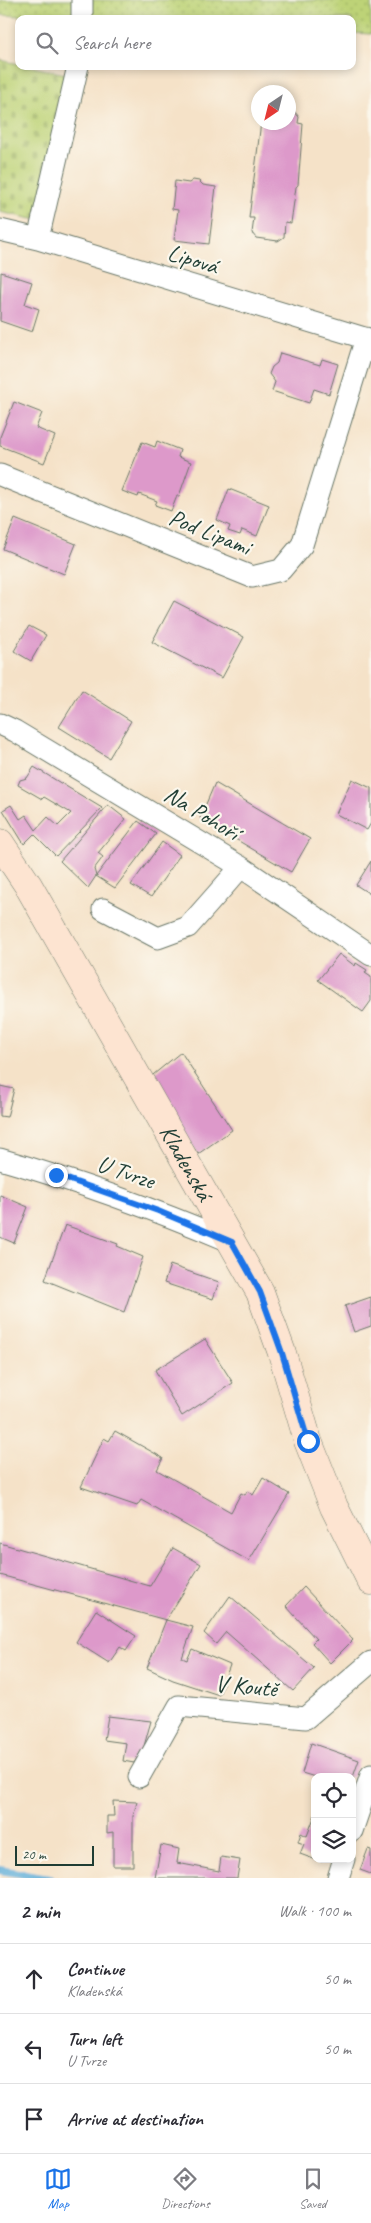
<!DOCTYPE html>
<meta charset="utf-8">
<style>
:root{--surface:#fff;--page:#f7f7f7;--text:#2b2b33;--muted:#7c7c81;--line:#e1e1e2;--accent:#1a73e8}
body{margin:0;font-family:Caveat,sans-serif;background:var(--page);color:var(--text)}
.controls{position:absolute;right:15px;bottom:15px;display:grid;overflow:hidden;border-radius:10px;box-shadow:0 2px 8px #0003}
.controls button{width:45px;height:45px;display:grid;place-items:center;padding:0;border:0;border-bottom:1px solid var(--line);background:var(--surface);color:var(--text);font:25px sans-serif}
.compass{position:absolute;left:251px;top:85px;width:45px;height:45px;border-radius:50%;background:var(--surface);box-shadow:0 2px 8px #0003;rotate:215deg}
.scale{position:absolute;left:15px;bottom:12px;width:79px;box-sizing:border-box;padding-left:5px;border:2px solid #1f3d34;border-top:0;font-size:14px;line-height:18px;white-space:nowrap;color:#1f3d34;-webkit-text-stroke:4px #fbf7ec;paint-order:stroke}
.stop{position:absolute;width:15px;height:15px;margin:-11px;border:4px solid #1a73e8;border-radius:50%;background:#fff}
.stop.end{background:#1a73e8;border-color:#fff;box-shadow:0 1px 5px #0008}
.list{margin:0;padding:0;list-style:none}
h2{display:flex;justify-content:space-between;align-items:center;height:65px;margin:0;padding:0 20px;font-size:21px}
h2 small{font-size:16px;font-weight:400;color:var(--muted)}
.list li{display:grid;grid-template-columns:32px 1fr auto;gap:15px;align-items:center;box-sizing:border-box;height:70px;padding:0 20px;border-top:1px solid var(--line)}
.list b{display:block;font-size:19px;white-space:nowrap}
.list p{margin:0;font-size:16px;white-space:nowrap;color:var(--muted)}
.list em{font-size:16px;font-style:normal;color:var(--muted)}
.icon{flex:none;width:28px;height:28px;fill:none;stroke:currentColor;stroke-width:2;stroke-linecap:round;stroke-linejoin:round}
.map{position:relative;flex:none;width:371px;height:1878px;overflow:hidden}
.search{position:absolute;background:var(--surface);box-shadow:0 2px 8px #0003;left:15px;right:15px;top:15px;height:55px;display:flex;align-items:center;gap:12px;box-sizing:border-box;padding:0 18px;border-radius:10px;color:var(--muted);font-size:19px}
.sheet{height:275px;background:var(--surface)}
nav{display:flex;justify-content:space-around;align-items:center;box-sizing:border-box;height:70px;border-top:1px solid var(--line);background:var(--surface);font-size:14px;color:var(--muted)}
nav a{display:grid;justify-items:center;gap:2px}
nav .on{color:var(--accent)}
.map>svg:first-child{display:block}
.grass{fill:url(#grass-dots);stroke:#6e8856}
.cemetery{fill:url(#cemetery-stones);stroke:#6e8856}
.lines{fill:none;stroke-linecap:round;stroke-linejoin:round}
.stream{stroke:#5eaed9;stroke-width:8}
.building{fill:#dd99ca}
.street-casing{stroke:#6a7768;stroke-width:23}
.secondary-casing{stroke:#6a7768;stroke-width:29}
.street{stroke:#fff;stroke-width:21}
.secondary{stroke:#fde4d1;stroke-width:28}
.route{stroke:#1a73e8;stroke-width:6}
.labels{text-anchor:middle;stroke-width:4.5;stroke-linejoin:round;paint-order:stroke}
.street-label{font-size:24px;fill:#1f3d34;stroke:#fbf7ec}
</style>
<div class="map">
<svg width="371" height="1878" viewBox="0 0 371 1878">
<defs>
<pattern id="grass-dots" width="8" height="8" patternUnits="userSpaceOnUse" patternTransform="scale(1.25)"><rect width="8" height="8" fill="#bdd377"/><path d="M2 2h.1M6 6h.1" fill="none" stroke="#a2b668" stroke-width="1.8" stroke-linecap="round"/></pattern>
<pattern id="cemetery-stones" width="16" height="16" patternUnits="userSpaceOnUse" patternTransform="scale(1.25)"><rect width="16" height="16" fill="#bdd377"/><path d="M2 7V4a2 2 0 0 1 4 0v3zM10 15v-3a2 2 0 0 1 4 0v3z" fill="#a2b668"/></pattern>
</defs>
<rect width="100%" height="100%" fill="#fbf7ec"/>
<filter id="ink" filterUnits="userSpaceOnUse"><feTurbulence type="fractalNoise" baseFrequency=".02" numOctaves="2"/><feDisplacementMap in="SourceGraphic" scale="10" xChannelSelector="R" yChannelSelector="G"/><feConvolveMatrix kernelMatrix="1 2 1 2 8 2 1 2 1" color-interpolation-filters="sRGB"/></filter>
<filter id="wash" filterUnits="userSpaceOnUse"><feTurbulence type="fractalNoise" baseFrequency=".0096" numOctaves="4" result="noise"/><feDisplacementMap in="SourceGraphic" scale="20" xChannelSelector="R" yChannelSelector="G"/><feGaussianBlur stdDeviation="1.12" result="paint"/><feColorMatrix in="noise" values="0 0 0 0 0 0 0 0 0 0 0 0 0 0 0 0 0 1.4 0 .05"/><feComposite in="paint" operator="in"/></filter>
<g filter="url(#wash)">
<rect width="100%" height="100%" fill="#f5e2c8"/>
<path class="grass" d="M0,0h371v34l-19,-1v-14h-269l-83,-4z"/>
<path class="cemetery" d="M0,60l19,4v2h9l38,8 -29,146 -37,-8z"/>
<g class="lines">
<path class="stream" d="M0,1870l49,8"/>
</g>
<g id="blocks">
<path class="building" d="M288,110l6,1 5,6 -1,6 5,1 -5,61 -2,2 -5,36 -6,-1 -1,15 -6,4 -22,-3 -4,-5 2,-15h-5l12,-96h27z
M193,180l6,1 4,4 13,2 -7,57 -35,-4 4,-30 -6,-1 3,-28 14,2z
M1,272l31,10 -7,22 14,5 -7,23 -32,-11z
M280,353l40,12 2,-6 16,5 -9,30 -15,-5 -5,14 -37,-12 3,-9 -6,-8 3,-7 5,-4z
M14,402l28,11 -6,15 19,8 -11,27 -44,-17v-9z
M157,441l23,9 -2,7 13,5 -12,34h-2l-6,15 -16,-6 2,-4 -18,-7 -1,3 -16,-6 20,-49 13,5z
M229,489l40,16 -12,31 -15,-6 -2,5 -12,-4 2,-5 -13,-6z
M15,519l61,25 -12,30 -61,-25z
M174,601l70,36 -22,41 -70,-36z
M29,626l17,9 -15,26 -17,-10z
M82,690l49,31 -22,37 -50,-31z
M34,767l68,41 -46,48 -22,-22 -10,10 -21,-34 8,-5 9,14 6,-4 10,15 12,-13 10,9 13,-13 -27,-16 -2,2 -24,-14 2,-5 7,-2z
M352,779l19,9v35l-4,7 -31,-16z
M215,783l95,56 -19,33 -91,-54z
M108,805l18,14 -28,34 5,4 -9,12 2,7 -8,12 -28,-27z
M138,821l18,13 -41,54 -19,-12z
M162,842l18,13 -29,42 -20,-12z
M371,861v31l-1,2 -14,-9z
M339,954l16,12 1,-3 11,7 -2,3 6,4v24l-8,11 -45,-32z
M181,1052l51,78 -34,24 -50,-75z
M0,1086l14,3 -7,28 -7,-1z
M0,1195l28,12 -14,36 -14,-6z
M65,1225l53,19 -1,2 26,11 -19,55 -79,-32z
M170,1265l49,17 -6,17 -49,-16z
M371,1297v29l-17,6 -9,-26z
M205,1339l28,44 -51,33 -27,-46z
M115,1431l48,27 -6,12 74,42 10,-19 4,2 2,-4 6,4 10,-17 26,16 -40,67 -108,-61 -4,6 -56,-19 23,-49 5,3z
M0,1543l150,43 23,-38 28,16 -35,56 27,7 -11,31 5,2 5,-11 38,16 -11,30 -46,-15 -26,-12 19,-48 -166,-45z
M304,1587l49,53 -23,23 -18,-20 4,-4 -30,-33z
M230,1596l84,72 -21,23 -67,-59 -10,12 -12,-11z
M96,1610l40,26 -10,15 -6,-4 -11,16 -33,-21z
M108,1716l43,5 -7,25 -10,17 -11,-2 3,-18 -22,-3z
M311,1743l48,17 -6,17h-38l-13,-4z
M113,1801l24,1 -4,14v50h-20v-34l-6,1v-17h7z
M315,1815v44h8l-1,3 -22,-8 4,-10 -6,-2 3,-9 6,3z
M161,1845l18,4 -2,14 42,8 2,-14 19,3 -3,18h-82z
M368,1849l3,1v24l-11,-4z"/>
</g>
</g>
<g filter="url(#ink)">
<use href="#blocks" fill-opacity="0" stroke="#6a7768" stroke-width="1"/>
<g class="lines">
<defs>
<path id="street" d="M82,19v-19
M0,230l38,9 333,101
M38,239l40,-173
M0,475l252,102 29,-7 21,-25 64,-207
M0,724l15,7 226,136 130,88
M103,909l55,29 30,-11 53,-60
M0,1159c80,23 156,51 232,83
M139,1777l40,-71 127,12 65,-56
M352,1831l19,-56
M338,1878l6,-19"/>
<g id="secondary">
<path id="s1" d="M0,843l28,42 232,407 22,61 26,88 26,66 37,74"/>
</g>
</defs>
<use href="#street" class="street-casing"/>
<use href="#secondary" class="secondary-casing"/>
<use href="#street" class="street"/>
<use href="#secondary" class="secondary"/>
</g>
</g>
<g class="lines" filter="url(#ink)">
<path class="route" d="M56,1175l102,36 74,31 28,50 22,61 26,88"/>
</g>
<g class="labels">
<g class="street-label">
<text transform="translate(193 259) rotate(17)" y="8">Lipová</text>
<text transform="translate(210 532) rotate(22)" y="8">Pod Lipami</text>
<text transform="translate(202 813) rotate(31)" y="8">Na Pohoří</text>
<text dy="8" stroke="none"><textPath href="#s1" startOffset="370">Kladenská</textPath></text>
<text transform="translate(126 1172) rotate(19)" y="8">U Tvrze</text>
<text transform="translate(246 1686) rotate(5)" y="8">V Koutě</text>
</g>
</g>
</svg>
<div class="controls">
<button><svg class="icon" aria-label="locate" viewBox="0 0 24 24"><circle cx="12" cy="12" r="6"/><path d="M12 2v4M12 18v4M2 12h4M18 12h4"/></svg></button>
<button><svg class="icon" aria-label="layers" viewBox="0 0 24 24"><path d="M12 4l9 5-9 5-9-5zM3 14l9 5 9-5"/></svg></button>
</div>
<svg class="compass" viewBox="-18 -18 36 36"><path d="M0-13l5 13h-10z" fill="#e53935"/><path d="M0 13l5-13h-10z" fill="#7c7c81"/></svg>
<div class="scale">20 m</div>
<div class="stop" style="left:308px;top:1441px"></div>
<div class="stop end" style="left:56px;top:1175px"></div>
<div class="search"><svg class="icon" aria-label="search" viewBox="0 0 24 24"><circle cx="10" cy="10" r="6"/><path d="M15 15l6 6"/></svg>Search here</div>
</div>
<section class="sheet">
<h2>2 min<small>Walk · 100 m</small></h2>
<ul class="list">
<li><svg class="icon" aria-label="ahead" viewBox="0 0 24 24"><path d="M12 20V5M6 11l6-6 6 6"/></svg><div><b>Continue</b><p>Kladenská</p></div><em>50 m</em></li>
<li><svg class="icon" aria-label="left" viewBox="0 0 24 24"><path d="M17 20v-9H6M10 6l-5 5 5 5"/></svg><div><b>Turn left</b><p>U Tvrze</p></div><em>50 m</em></li>
<li><svg class="icon" aria-label="arrive" viewBox="0 0 24 24"><path d="M6 21V4h12l-3 4 3 4H6"/></svg><div><b>Arrive at destination</b></div></li>
</ul>
</section>
<nav>
<a class="on"><svg class="icon" aria-label="map" viewBox="0 0 24 24"><path d="M3 6l6-2 6 2 6-2v14l-6 2-6-2-6 2zM9 4v14M15 6v14"/></svg>Map</a>
<a><svg class="icon" aria-label="directions" viewBox="0 0 24 24"><path d="M12 3l9 9-9 9-9-9zM9 14v-3h6M13 9l2 2-2 2"/></svg>Directions</a>
<a><svg class="icon" aria-label="saved" viewBox="0 0 24 24"><path d="M7 4h10v16l-5-4-5 4z"/></svg>Saved</a>
</nav>
